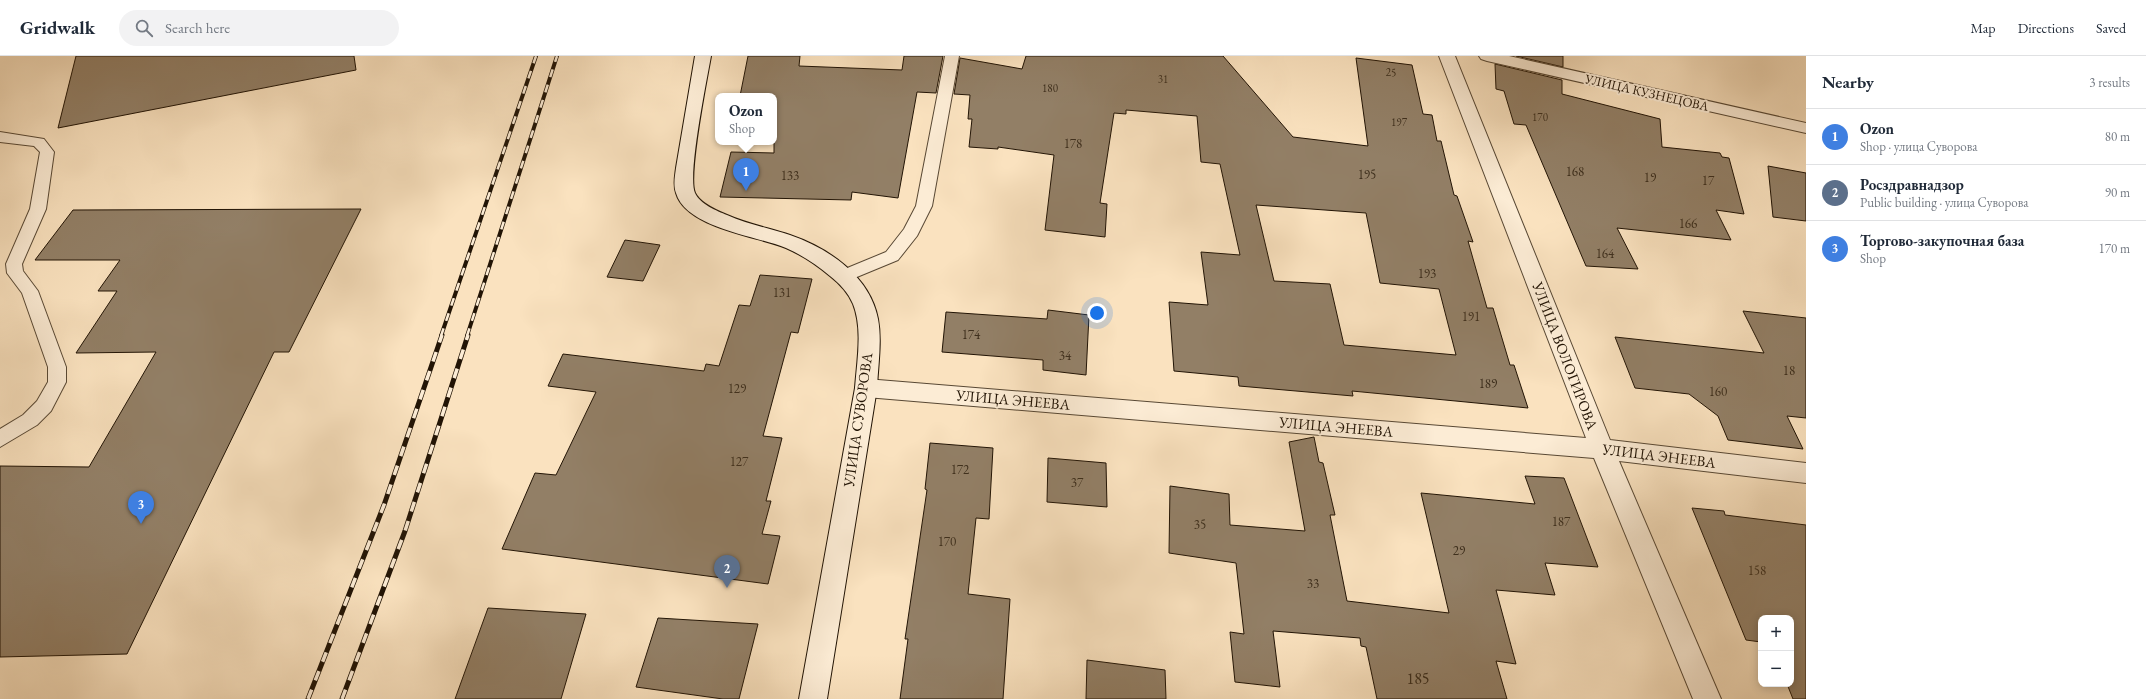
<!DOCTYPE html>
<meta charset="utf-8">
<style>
:root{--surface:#fff;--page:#f2f2f3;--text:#1f2937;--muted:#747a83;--line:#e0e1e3;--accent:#7c3aed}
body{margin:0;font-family:"EB Garamond",serif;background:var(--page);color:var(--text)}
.controls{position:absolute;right:12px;bottom:12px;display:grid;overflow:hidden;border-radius:8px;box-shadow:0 2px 10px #0003}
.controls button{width:36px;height:36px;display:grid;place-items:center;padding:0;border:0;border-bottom:1px solid var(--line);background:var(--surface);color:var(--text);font:20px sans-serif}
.you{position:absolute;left:1097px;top:257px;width:14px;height:14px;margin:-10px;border:3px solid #fff;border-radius:50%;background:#1a73e8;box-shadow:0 0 0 6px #1a73e833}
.badge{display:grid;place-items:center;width:26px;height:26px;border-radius:50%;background:var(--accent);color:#fff;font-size:13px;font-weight:700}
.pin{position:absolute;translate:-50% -33px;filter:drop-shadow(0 1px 2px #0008)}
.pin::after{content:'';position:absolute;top:21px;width:14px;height:12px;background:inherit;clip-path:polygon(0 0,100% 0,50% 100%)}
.popup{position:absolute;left:715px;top:37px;width:62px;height:52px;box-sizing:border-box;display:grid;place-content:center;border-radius:8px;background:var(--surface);filter:drop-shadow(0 1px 3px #0005);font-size:13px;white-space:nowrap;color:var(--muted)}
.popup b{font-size:15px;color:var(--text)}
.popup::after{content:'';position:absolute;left:50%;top:100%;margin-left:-8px;border:8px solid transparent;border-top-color:var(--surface)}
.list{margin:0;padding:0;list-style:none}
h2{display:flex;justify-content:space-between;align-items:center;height:52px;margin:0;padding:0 16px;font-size:17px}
h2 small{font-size:13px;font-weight:400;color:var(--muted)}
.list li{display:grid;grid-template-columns:26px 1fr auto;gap:12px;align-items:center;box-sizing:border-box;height:56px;padding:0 16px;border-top:1px solid var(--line)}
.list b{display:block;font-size:15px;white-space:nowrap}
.list p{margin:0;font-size:13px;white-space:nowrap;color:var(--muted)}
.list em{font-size:13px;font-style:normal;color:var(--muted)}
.icon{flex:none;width:22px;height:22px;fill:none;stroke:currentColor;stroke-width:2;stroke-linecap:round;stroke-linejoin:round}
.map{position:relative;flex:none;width:1806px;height:643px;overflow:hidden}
header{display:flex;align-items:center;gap:24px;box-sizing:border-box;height:56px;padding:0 20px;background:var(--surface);border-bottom:1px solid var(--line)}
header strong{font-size:19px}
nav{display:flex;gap:22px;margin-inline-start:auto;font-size:14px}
.search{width:280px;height:36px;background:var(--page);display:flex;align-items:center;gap:10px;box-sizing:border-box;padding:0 14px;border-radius:22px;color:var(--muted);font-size:15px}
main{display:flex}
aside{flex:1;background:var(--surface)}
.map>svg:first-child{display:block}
.building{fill:#927f66;stroke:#221405;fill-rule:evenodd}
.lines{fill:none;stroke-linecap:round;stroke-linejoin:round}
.lane-casing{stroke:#584834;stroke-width:2}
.street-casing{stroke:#584834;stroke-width:2}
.secondary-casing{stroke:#221405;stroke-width:2}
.lane{fill:#fcecd5;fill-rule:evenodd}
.street{fill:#fcecd5;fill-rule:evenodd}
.secondary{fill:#fcecd5;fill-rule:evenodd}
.rail-far1-casing{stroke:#221405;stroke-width:4}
.rail-casing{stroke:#221405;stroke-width:5}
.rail-far1{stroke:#fcecd5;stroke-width:2.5;stroke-dasharray:8;stroke-linecap:butt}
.rail{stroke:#fcecd5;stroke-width:3.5;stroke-dasharray:10;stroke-linecap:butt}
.labels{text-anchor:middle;stroke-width:4;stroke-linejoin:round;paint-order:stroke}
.far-number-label{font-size:11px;fill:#3e2f1d}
.far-street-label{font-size:13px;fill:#221405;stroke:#fcecd5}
.number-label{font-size:13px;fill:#3e2f1d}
.street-label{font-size:15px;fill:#221405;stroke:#fcecd5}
.near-number-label{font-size:16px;fill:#3e2f1d}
</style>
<header>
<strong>Gridwalk</strong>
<div class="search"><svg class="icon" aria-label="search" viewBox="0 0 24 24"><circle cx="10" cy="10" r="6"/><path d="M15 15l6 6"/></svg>Search here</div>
<nav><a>Map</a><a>Directions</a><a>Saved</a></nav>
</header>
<main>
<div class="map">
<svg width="1806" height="643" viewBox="0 0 1806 643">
<rect width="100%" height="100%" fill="#fae2bf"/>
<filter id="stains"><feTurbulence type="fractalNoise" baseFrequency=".005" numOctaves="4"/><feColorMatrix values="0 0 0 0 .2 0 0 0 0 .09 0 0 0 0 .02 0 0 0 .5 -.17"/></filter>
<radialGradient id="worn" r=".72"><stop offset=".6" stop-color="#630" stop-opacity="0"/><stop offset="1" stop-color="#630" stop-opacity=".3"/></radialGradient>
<path class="building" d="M76,0h278l2,14 -298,58z
M748,0h52l-1,10 103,4 2,-14h39l-7,37 -19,-1 -19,106 -46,-6 -1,8 -131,-3 11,-45 43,1v-57h-34z
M1026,0h197l70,81 75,9 -12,-88 56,7 11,49 9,1 5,26h4l13,54 3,1 16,46 -5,-1 19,67h6l17,57h4l14,43 -176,-17 1,5 -114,-10 -1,-9 -64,-6 -5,-69 39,3 -7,-53 39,3 -20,-91 -19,-2 -4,-46 -71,-6v4l-12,-1 -14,90 7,1 -2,33 -60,-7 9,-75 -56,-8v2l-29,-2 3,-28h-4l2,-24 -16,-1 6,-36 62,11zM1256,149l110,8 14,70 59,6 17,66 -112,-10 -14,-61 -56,-3z
M1516,0h47v11z
M1495,8l67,16v14l98,25 2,28 58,6 2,4 7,1 15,56 -28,-4 15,30 -114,-12 21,41 -52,-3 -60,-141 -12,-1 -10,-33 -8,-2z
M1768,110l38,7v48l-33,-4z
M361,153l-72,143h-15l-147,302 -127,3v-191l89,1 67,-115 -80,1 41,-62h-19l22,-31h-85l38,-50z
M625,184l35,5 -17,36 -36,-4z
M760,219l52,4 -14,54 -7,-1 -28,104 19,2 -16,63h5l-9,33 18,2 -12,48 -266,-35 33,-76 21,2 40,-83 -48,-6 15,-32 141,17 2,-7 13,2 20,-61 11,1z
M1048,254l41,5 -3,60 -43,-5v-10l-101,-8 4,-40 101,7z
M1743,255l63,7v100l-19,-2 16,33 -75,-9 -10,-24 -29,-22 -54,-6 -20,-51 149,16z
M1314,381l5,25 4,1 12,52h-5l17,86 102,12 -28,-120 114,11 -10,-28 39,2 34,89 -53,-4 10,32 -59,-5 20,74 -20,-3 11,38h-130l-11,-52 -5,-1 -1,-8 -87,-7 7,56 -45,-5 -5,-50 14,2 -8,-71 -67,-10 1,-67 59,8 1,31 75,6 -16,-89z
M930,387l63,5 -4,71 -13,-1 -8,76 42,5 -7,100h-103l8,-60h-3l22,-149 -2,-1z
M1048,402l58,5 1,44 -60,-5z
M1692,452l32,3 1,4 81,10v174h-13l-6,-15h4v-66h-30v24l-15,-2z
M488,552l98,6 -25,85h-106z
M658,562l100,6 -19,75h-16l-87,-12z
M1087,604l78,10 1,29h-80z"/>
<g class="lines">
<defs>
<path id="lane" d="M945,0h14l-27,150 -15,30 -19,24 -46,19 -6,2 -6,-2 -2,-4 2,-4 46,-19 18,-23 12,-23z
M0,76l44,7 10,13 -8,57 -24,55 1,7 15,20 28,76v15l-15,29 -14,14 -37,22v-18l23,-14 14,-14 11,-19v-15l-26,-74 -15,-20 -1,-9 24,-55 10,-57 -6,-6 -34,-4z"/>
<path id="street" d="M1439,0h16l155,384 196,23v20l-187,-22 102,238h-28l-99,-241 -728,-61 -8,-3 -3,-6 3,-6 8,-3 720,59z
M1479,0h30l297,67v10l-319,-72 -6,-2z"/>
<path id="secondary" d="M695,0h16c-4,23 -24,120 -16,137 5,11 22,18 32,22 20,9 42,13 63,20 38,13 80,41 88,84 4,22 0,46 -1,69l-50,311h-28l56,-311c2,-27 8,-59 -2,-84 -5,-12 -14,-21 -23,-28 -13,-11 -28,-21 -44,-28 -29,-12 -100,-20 -110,-55 -3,-8 -1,-17 0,-25z"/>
</defs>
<use href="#lane" class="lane-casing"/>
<use href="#street" class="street-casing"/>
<use href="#secondary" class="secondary-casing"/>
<use href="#lane" class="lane"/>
<use href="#street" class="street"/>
<use href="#secondary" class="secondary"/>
<defs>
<path id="rail-far1" d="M441,280l95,-280
M467,280l90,-280"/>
<path id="rail" d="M308,643l76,-194 58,-170
M342,643l63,-168 63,-196"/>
</defs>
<use href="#rail-far1" class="rail-far1-casing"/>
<use href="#rail" class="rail-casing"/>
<use href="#rail-far1" class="rail-far1"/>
<use href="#rail" class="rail"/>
</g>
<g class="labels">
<g class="far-number-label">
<text x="1391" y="20">25</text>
<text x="1163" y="27">31</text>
<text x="1050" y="36">180</text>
<text x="1540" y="65">170</text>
<text x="1399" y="70">197</text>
</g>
<g class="far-street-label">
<text transform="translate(1647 36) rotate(13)" y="5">УЛИЦА КУЗНЕЦОВА</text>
</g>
<g class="number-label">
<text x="1073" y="92">178</text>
<text x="1575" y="120">168</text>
<text x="1367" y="123">195</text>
<text x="790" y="124">133</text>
<text x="1650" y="126">19</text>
<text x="1708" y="129">17</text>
<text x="1688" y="172">166</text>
<text x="1605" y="202">164</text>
<text x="1427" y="222">193</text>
<text x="782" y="241">131</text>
<text x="1471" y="265">191</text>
<text x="971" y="283">174</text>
<text x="1065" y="304">34</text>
<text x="1789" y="319">18</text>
<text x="1488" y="332">189</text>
<text x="737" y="337">129</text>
<text x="1718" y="340">160</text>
<text x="739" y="410">127</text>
<text x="960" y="418">172</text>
<text x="1077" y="431">37</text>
<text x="1561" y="470">187</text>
<text x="1200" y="473">35</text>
<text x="947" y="490">170</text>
<text x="1459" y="499">29</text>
<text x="1757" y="519">158</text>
<text x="1313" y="532">33</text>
</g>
<g class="street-label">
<text transform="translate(1565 300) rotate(69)" y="5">УЛИЦА ВОЛОГИРОВА</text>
<text transform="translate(1013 344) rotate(5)" y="5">УЛИЦА ЭНЕЕВА</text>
<text transform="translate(858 364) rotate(-82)" y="5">УЛИЦА СУВОРОВА</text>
<text transform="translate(1336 371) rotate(5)" y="5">УЛИЦА ЭНЕЕВА</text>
<text transform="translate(1659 400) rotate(7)" y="5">УЛИЦА ЭНЕЕВА</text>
</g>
<g class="near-number-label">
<text x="1418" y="628">185</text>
</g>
</g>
<rect width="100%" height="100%" filter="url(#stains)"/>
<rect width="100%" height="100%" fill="url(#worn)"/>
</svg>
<div class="controls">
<button>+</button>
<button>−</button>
</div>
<div class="you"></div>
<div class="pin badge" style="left:746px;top:135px;background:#3f7fe0">1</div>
<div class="popup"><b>Ozon</b>Shop</div>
<div class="pin badge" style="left:727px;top:532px;background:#5c6f8a">2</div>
<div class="pin badge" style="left:141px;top:468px;background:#3f7fe0">3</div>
</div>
<aside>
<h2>Nearby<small>3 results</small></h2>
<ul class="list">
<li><span class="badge" style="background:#3f7fe0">1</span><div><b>Ozon</b><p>Shop · улица Суворова</p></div><em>80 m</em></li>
<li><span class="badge" style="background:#5c6f8a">2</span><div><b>Росздравнадзор</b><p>Public building · улица Суворова</p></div><em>90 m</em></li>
<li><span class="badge" style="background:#3f7fe0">3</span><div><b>Торгово-закупочная база</b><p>Shop</p></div><em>170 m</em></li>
</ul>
</aside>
</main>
